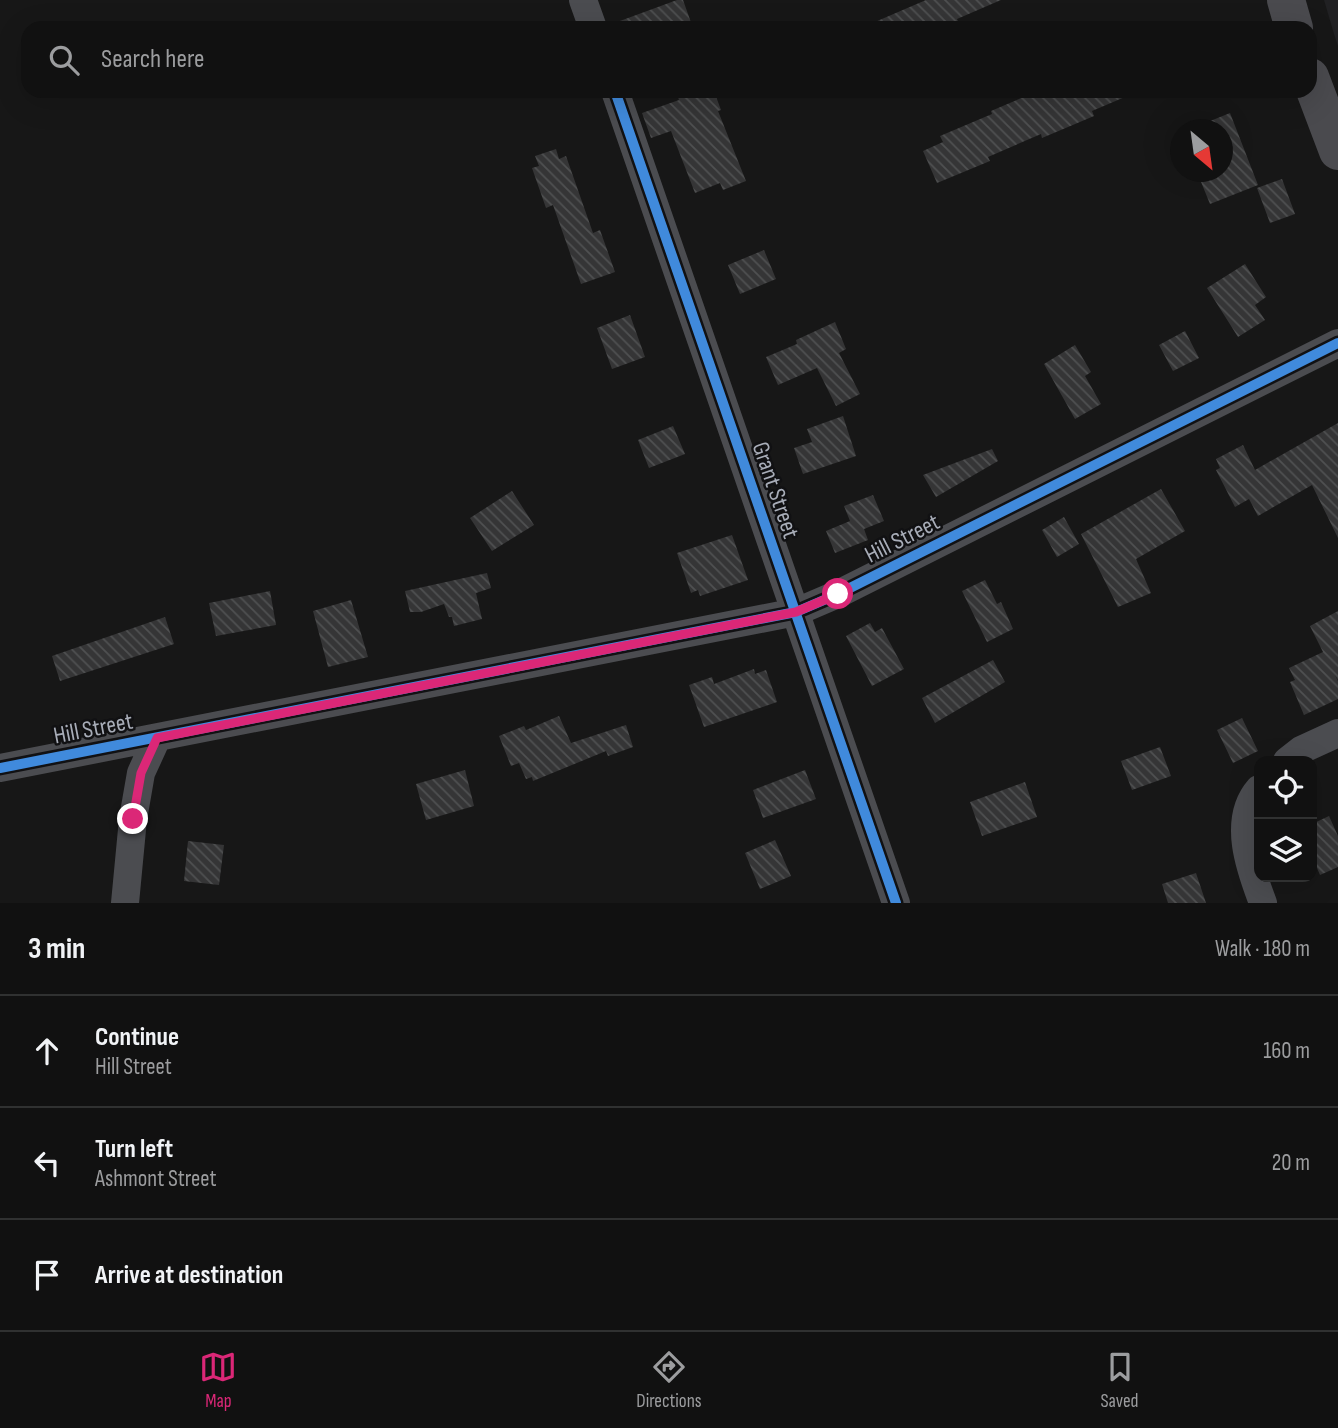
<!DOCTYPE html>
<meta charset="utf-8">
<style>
:root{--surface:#111;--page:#1e1f1f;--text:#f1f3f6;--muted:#9c9d9f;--line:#303131;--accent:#db2777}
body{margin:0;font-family:"Sofia Sans Condensed",sans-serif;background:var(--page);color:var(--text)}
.controls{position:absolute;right:21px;bottom:21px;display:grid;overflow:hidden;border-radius:14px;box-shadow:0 7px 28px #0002}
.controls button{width:63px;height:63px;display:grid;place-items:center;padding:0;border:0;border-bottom:2px solid var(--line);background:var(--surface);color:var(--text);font:35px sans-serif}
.compass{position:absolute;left:1170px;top:119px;width:63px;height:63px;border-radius:50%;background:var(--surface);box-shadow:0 7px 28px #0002;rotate:151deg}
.stop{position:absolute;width:21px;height:21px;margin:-16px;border:5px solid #db2777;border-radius:50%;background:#fff}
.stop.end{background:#db2777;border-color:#fff;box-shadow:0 2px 7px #0008}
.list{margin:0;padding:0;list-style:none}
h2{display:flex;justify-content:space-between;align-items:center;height:91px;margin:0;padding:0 28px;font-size:30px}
h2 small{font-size:23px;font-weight:400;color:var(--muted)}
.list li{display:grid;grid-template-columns:46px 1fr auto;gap:21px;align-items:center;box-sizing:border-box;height:112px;padding:0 28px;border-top:2px solid var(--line)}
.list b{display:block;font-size:26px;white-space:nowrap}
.list p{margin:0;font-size:23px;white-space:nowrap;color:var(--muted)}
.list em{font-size:23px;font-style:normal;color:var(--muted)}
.icon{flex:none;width:38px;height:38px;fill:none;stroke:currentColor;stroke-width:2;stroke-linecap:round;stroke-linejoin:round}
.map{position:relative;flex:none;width:1338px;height:903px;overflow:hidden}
.search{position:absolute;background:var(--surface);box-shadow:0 7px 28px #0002;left:21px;right:21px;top:21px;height:77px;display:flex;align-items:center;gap:18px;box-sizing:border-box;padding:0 24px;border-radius:21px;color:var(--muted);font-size:26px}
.sheet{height:427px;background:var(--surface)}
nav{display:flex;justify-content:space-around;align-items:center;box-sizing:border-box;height:98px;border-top:2px solid var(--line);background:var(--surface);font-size:19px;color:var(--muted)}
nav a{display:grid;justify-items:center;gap:4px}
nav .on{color:var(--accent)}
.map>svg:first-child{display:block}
.built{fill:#212123}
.building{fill:url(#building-back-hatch)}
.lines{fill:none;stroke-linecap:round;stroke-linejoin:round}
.minor{stroke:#4b4c50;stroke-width:28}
.secondary{stroke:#4a4a4e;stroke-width:38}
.cycleway-casing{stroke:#111113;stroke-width:15}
.cycleway{stroke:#408adc;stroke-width:10}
.route{stroke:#db2777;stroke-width:9}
.labels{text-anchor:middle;stroke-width:5;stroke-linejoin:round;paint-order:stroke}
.street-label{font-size:24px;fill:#a8adb8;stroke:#111113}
</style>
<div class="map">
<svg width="1338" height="903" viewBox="0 0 1338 903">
<defs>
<pattern id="building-back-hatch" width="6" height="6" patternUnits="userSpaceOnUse" patternTransform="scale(1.75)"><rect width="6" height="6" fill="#353536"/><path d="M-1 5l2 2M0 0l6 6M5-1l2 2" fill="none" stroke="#4f5051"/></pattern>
</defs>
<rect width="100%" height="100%" fill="#171717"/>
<path class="built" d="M1324,0h14v46l-4,-12z"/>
<path class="building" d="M677,0h6l10,28h-84v-3z
M926,0h75l-44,19 4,9h-100z
M676,91h38l7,19 -3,1 28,70 -23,9 -3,-7 -25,10 -24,-62 -20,7 -9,-25 37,-13z
M1038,91h101l-47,20 2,5 -52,22 -1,-4 -53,23 2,4 -53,22 -14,-32 20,-9 -3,-6 52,-22 -1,-3z
M1230,113l28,72 -48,19 -13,-32h25v-42h-34z
M556,149l3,10 7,-3 27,77 7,-3 15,42 -34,12 -28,-79 -7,3 -14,-40 7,-2 -4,-10z
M1282,179l13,35 -25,9 -13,-35z
M764,250l12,29 -36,15 -12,-29z
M1245,264l21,33 -11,8 10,15 -27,17 -31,-49z
M630,315l15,42 -33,12 -15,-41z
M835,322l11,27 -7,4 21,41 -24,12 -19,-38 -39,17 -12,-28 31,-13 -1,-4z
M1185,331l14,27 -26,13 -14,-26z
M1075,345l16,27 -6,4 16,28 -26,15 -31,-55z
M843,416l13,40 -53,18 -9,-26 18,-6 -5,-13z
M1338,423v115l-26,-53 -54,31 -9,-17 -14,8 -19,-37 4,-2 -4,-9 27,-14 12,25z
M673,426l12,28 -36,14 -11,-28z
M992,449l6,12 -62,36 -13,-22z
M1161,489l24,42 -49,28 15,34 -33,14 -37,-73z
M512,491l22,34 -42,26 -22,-33z
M873,495l11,26 -20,8 4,11 -33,13 -9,-22 24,-10 -6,-15z
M1064,517l15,27 -22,13 -15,-27z
M732,535l16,45 -48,16 -2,-6 -7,3 -14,-40z
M487,573l4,15 -15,5 6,26 -28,7 -2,-9h-3l-5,-13 -23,8h-11l-5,-21z
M985,580l12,24 4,-2 12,27 -26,13 -25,-51z
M270,591l6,34 -60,11 -7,-33z
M351,600l17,57 -40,10 -15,-56z
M1338,611v69l-3,-5 3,6v18l-34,16 -14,-33 5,-2 -6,-12 34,-16 -13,-26z
M165,617l9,27 -114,37 -8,-25z
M870,623l5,9 7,-4 22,41 -32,17 -26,-50z
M993,660l12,22 -70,41 -13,-25z
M754,669l1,5 11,-4 11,32 -73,25 -15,-42 23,-8 2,7z
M559,716l12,27 55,-18 7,22 -25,9 -2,-5 -73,30 -1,-4 -6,2 -7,-16 -8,3 -12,-30 25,-10 2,4z
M1242,718l16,33 -25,12 -16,-33z
M1160,747l11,29 -39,14 -11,-29z
M465,770l9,36 -48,14 -10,-36z
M805,770l11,29 -53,19 -10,-28z
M1025,782l12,35 -55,19 -12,-34z
M1329,816l9,20v31l-18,8 -8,-19v-32z
M775,840l16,36 -31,13 -15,-36z
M188,841l36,4 -5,40 -35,-4z
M1196,873l10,30h-38l-6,-19z"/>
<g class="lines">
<path class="minor" d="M583,0l10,28
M615,91l281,812
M1287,761l14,-11 37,-17
M0,768l796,-156 42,-18 500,-251
M1259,789c-27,31 -9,80 4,114
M125,903l8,-84 8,-46 16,-35"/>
<path class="secondary" d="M1286,0l8,28
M1310,77l28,74"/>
<defs>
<path id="cycleway" d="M615,91l281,812
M0,768l796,-156 42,-18 500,-251"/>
</defs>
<use href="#cycleway" class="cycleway-casing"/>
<use href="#cycleway" class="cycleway"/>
</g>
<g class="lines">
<path class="route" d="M133,819l8,-46 16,-35 639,-126 42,-18"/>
</g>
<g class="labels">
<g class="street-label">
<text transform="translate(776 490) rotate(71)" y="8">Grant Street</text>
<text transform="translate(902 538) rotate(-27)" y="8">Hill Street</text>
<text transform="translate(93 728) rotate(-11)" y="8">Hill Street</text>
</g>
</g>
</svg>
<div class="controls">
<button><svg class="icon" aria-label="locate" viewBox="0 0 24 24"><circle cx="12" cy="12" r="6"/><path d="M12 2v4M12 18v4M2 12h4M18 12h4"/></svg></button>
<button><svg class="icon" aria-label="layers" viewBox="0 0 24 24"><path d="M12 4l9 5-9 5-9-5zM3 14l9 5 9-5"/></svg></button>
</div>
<svg class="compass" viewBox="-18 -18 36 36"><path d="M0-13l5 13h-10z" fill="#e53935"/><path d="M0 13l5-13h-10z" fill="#9c9d9f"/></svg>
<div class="stop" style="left:838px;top:594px"></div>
<div class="stop end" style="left:133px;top:819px"></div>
<div class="search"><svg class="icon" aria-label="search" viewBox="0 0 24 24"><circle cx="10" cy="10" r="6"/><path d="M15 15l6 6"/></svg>Search here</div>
</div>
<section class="sheet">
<h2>3 min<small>Walk · 180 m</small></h2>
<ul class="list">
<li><svg class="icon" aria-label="ahead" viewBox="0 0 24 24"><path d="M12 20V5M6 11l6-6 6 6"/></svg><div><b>Continue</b><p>Hill Street</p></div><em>160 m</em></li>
<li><svg class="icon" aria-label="left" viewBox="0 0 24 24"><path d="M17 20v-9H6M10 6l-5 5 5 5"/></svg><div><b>Turn left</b><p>Ashmont Street</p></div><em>20 m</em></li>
<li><svg class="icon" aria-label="arrive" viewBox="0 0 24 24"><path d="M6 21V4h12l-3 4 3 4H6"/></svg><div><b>Arrive at destination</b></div></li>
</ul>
</section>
<nav>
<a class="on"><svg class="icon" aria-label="map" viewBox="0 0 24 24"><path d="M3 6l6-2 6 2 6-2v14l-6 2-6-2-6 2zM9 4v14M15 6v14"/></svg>Map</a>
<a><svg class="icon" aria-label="directions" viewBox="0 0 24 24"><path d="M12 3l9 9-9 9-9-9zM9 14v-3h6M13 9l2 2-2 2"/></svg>Directions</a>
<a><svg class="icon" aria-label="saved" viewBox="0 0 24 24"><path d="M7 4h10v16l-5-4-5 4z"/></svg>Saved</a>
</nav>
